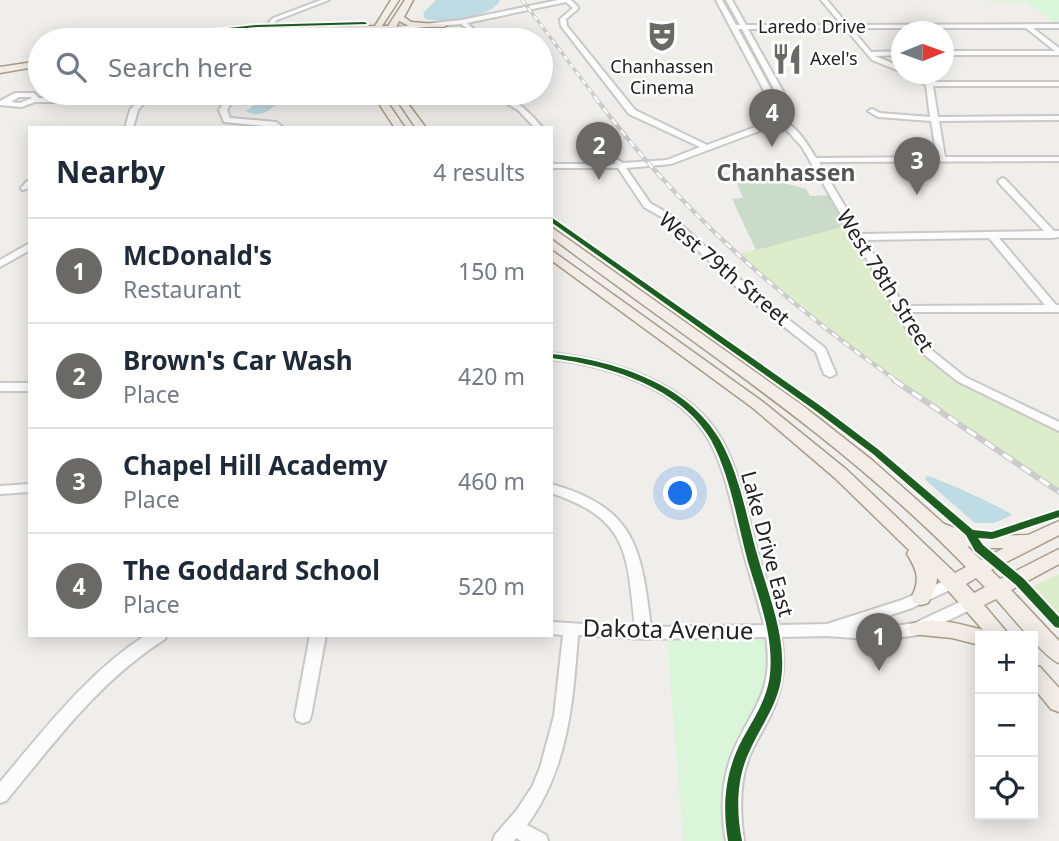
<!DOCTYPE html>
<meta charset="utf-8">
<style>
:root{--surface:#fff;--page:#f2f2f3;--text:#1f2937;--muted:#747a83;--line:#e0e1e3;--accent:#6a6968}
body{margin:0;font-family:"Noto Sans",sans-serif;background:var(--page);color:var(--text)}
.controls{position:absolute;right:21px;bottom:21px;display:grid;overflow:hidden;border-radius:0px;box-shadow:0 4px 18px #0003}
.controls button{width:63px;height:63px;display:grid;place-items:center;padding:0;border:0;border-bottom:2px solid var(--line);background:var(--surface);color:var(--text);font:35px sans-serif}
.compass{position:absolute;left:891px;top:21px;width:63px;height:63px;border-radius:50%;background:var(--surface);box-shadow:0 4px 18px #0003;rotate:89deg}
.you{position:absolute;left:681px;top:494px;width:24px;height:24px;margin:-18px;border:5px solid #fff;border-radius:50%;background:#1a73e8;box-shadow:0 0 0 10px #1a73e833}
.badge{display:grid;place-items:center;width:46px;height:46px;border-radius:50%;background:var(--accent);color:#fff;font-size:23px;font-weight:700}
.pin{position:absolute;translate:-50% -58px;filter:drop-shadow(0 2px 4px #0008)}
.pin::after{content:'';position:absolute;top:37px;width:24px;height:21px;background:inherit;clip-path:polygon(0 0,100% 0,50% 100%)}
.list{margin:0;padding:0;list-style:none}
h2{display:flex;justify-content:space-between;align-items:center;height:91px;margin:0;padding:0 28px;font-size:30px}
h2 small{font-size:23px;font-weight:400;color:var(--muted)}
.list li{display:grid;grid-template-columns:46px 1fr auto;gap:21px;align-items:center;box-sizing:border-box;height:105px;padding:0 28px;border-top:2px solid var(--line)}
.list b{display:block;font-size:26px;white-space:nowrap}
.list p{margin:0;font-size:23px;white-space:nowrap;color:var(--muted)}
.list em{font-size:23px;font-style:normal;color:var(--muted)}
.icon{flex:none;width:38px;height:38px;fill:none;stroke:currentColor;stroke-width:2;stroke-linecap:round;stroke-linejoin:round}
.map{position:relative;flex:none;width:1059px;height:841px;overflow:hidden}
.search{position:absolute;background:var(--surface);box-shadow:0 4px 18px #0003;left:28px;top:28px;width:525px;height:77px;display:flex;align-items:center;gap:18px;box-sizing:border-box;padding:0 24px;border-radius:38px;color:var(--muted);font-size:26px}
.panel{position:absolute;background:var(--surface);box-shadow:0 4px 18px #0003;left:28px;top:126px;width:525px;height:511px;border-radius:0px}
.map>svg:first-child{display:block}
.grass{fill:#ddeccb}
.cemetery{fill:#cadbca}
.park{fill:#daf5da}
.water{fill:#bfdbe3}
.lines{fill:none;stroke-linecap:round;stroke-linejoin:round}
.minor-casing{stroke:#c9c8c7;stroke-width:4}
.major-casing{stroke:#a79c86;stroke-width:3}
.minor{fill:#fdfcfc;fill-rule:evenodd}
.major{fill:#f3ede7;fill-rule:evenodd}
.rail-far2-casing{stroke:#ccc;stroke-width:3.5}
.rail-far1-casing{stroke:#ccc;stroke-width:4.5}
.rail-casing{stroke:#ccc;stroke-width:6}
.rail-far2{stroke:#fff;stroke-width:2;stroke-dasharray:5;stroke-linecap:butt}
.rail-far1{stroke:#fff;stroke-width:2.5;stroke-dasharray:7;stroke-linecap:butt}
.rail{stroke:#fff;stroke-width:3.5;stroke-dasharray:11;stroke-linecap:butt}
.cycleway-casing{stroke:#fff;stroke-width:4}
.cycleway{fill:#1b5e20;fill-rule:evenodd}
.labels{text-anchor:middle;stroke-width:5;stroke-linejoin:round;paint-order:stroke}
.far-street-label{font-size:18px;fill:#222;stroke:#fff}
.far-poi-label{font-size:18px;fill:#222;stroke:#fff;text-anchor:start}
.street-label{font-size:21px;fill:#222;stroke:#fff}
.far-district-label{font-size:23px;font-weight:bold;fill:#555;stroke:#fff}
.near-street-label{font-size:24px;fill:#222;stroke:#fff}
</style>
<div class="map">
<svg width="1059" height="841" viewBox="0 0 1059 841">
<rect width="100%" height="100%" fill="#f0eeeb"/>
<path class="grass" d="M850,225l25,44 65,95 119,63v65l-189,-131 -132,-107z
M1059,574v44l-28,-31z"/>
<path class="cemetery" d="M730,167h47l7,16 22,6 4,7 23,-1 17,30 -94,25 -24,-51 11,-1z"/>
<path class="park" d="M974,0h85v26l-33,-24z
M772,631l-7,79 -25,50 -4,81h-53l-16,-202z"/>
<path class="water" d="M436,0h63l1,1c-12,18 -55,22 -75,18l-2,-6z
M259,93c20,0 37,5 56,2l-17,-2h24l3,8 -46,1c-10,9 -20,17 -33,9l17,-13z
M927,476c9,1 81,34 85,39l-18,8h-19l-45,-39 -5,-5z"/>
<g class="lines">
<defs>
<path id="minor" d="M321,0h8l-52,20 -13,14 -5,-1 14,-15z
M558,0h13l7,7v2l-12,10 1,7 68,84 72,35 64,-24 -7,-3 7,-7 -1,-9 -54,-102h6l14,25h4l-14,-25h6l14,25h96l-21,-25h6l21,25 211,-1v4h-26l26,20v7h-115v-4h111l-29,-23h-175l20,24 31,-1v4l-27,1 27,11v5l-30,-12 -27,-32 -97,1 41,73v12l-6,7c14,5 25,24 33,37l121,-1 -6,-36 -53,-4 -10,-6 4,-2 8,4 50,4 -4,-32 -18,-11h7l15,8h129v4h-126l5,31 121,-1v4l-120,1 6,36h114v4l-240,1 42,72 183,-3 -45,-48 -1,-2 4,-3 3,1 49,52h5v6l-7,1h-53l57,67h3v7h-151l21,36 36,29 94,45v9l-102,-50 -36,-29 -27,-43 1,-1 -93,-161 -19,-21 -5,-2 -107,40 -45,4 24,35 21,12 85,79 69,54 11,26 -6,3 -6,-3 -8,-22 -68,-54 -83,-79 -21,-12 -26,-39h-67v-4h64v-4h3l5,3 44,-3 33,-13 -71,-33 -68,-88 -1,-7 13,-11 -7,-6 -99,21 9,8 -3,9h-6l3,-9 -9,-7 -70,6 -3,-2 74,-8zM738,29h4l39,73v12l-4,5 -4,-2 6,-6 -1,-9zM989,238l56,67 -141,1 -39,-66z
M15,93h19l5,5 102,-1 6,-4 4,2 -2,2h78l5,-4 4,2 -9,15 3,8 46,4 8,6 -60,-6 -5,-12 6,-9 -80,1 -7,8 -5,18h-8l5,-18 7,-8h-102l-14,5 -21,-2v-4zM19,97h12l1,1 -12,5 -9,-1z
M488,93c23,-1 41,19 55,35h-8l-17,-18z
M27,181h3v7l-8,2 -1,-2z
M30,243v7l-30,17v-7z
M551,353c63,7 137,29 171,87 17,32 24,68 33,102 8,28 17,55 24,83l48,-1 75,-24 51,-23 5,1 2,4 -2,4 -46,22 -55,18 24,2 34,-5 51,-24 5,-2 5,2 3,4 -3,4 -58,28 -37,5 -54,-4 -46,1c6,33 0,60 -16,89 -6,11 -13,22 -17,34 -9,26 -8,54 -4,81h-18c-5,-27 -5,-55 4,-81 18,-50 45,-62 36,-123l-122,2 -66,-4c-5,68 -10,134 -51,190l19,10 2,6h-27l-5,-3 -2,3h-21l2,-6 21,-24 16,-24 8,-19 14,-52 9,-81 -12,-1v-12l84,5c-8,-74 -6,-108 -84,-134v-9c85,24 90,64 100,143l113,-2c-7,-28 -16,-55 -23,-83 -9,-34 -15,-71 -32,-102 -31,-53 -101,-74 -158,-81z
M0,383h30v8h-30z
M30,484v8l-30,2v-8z
M146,635h21l-2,4c-66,42 -110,103 -159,162l-6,2v-21c45,-53 87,-109 146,-147z
M310,635h16l-15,81 -2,5 -6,2 -6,-2 -2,-5z"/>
<path id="major" d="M391,0h8l-17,26h6l17,-26h8l-9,17 7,5 36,3 -4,2 -34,-1 -10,-5 -8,19h-8l4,-10h-6l-4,10h-8l4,-9 -129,1 -83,8h-26l109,-12 131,-2z
M40,61v5l-40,7v-6z
M372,93h9l24,35h-10z
M392,93h8l26,35h-10z
M551,227l251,178 71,56 71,63 33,12 51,-1 31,-14v14l-68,35 9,9 59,-30v15l-48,26 48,51v22c-13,-4 -51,-51 -63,-64l-12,6 26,31h-30v9l-28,-7 -41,-4 -3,-5 3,-5c22,-8 50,0 72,6l-46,-52 -1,8 -8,17 -7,2 -7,-2 -3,-5c10,-18 6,-28 -4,-44l2,-4 -74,-72 -82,-70 -202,-148v-10l212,152 84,68 108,103 11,-6c-126,-130 -272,-222 -415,-330zM967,546l8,2h29l-23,12zM976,578l9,9 -11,6 -8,-9z
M1033,665l7,2 19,21v24l-8,-3 -18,-22z"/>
</defs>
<use href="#minor" class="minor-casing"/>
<use href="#major" class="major-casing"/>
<use href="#minor" class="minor"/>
<use href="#major" class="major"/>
<defs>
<path id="rail-far2" d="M522,0l74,98"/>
<path id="rail-far1" d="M595,97c84,113 187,203 302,284"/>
<path id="rail" d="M894,380l165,112"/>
</defs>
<use href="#rail-far2" class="rail-far2-casing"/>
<use href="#rail-far1" class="rail-far1-casing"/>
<use href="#rail" class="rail-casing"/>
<use href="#rail-far2" class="rail-far2"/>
<use href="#rail-far1" class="rail-far1"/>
<use href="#rail" class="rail"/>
<defs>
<path id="cycleway" d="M365,22l2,2 -110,3 -126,13h-13l139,-15z
M551,217l271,190 57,43 94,80 19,2 67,-22v7l-63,21 -4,1 -14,-1 5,7 41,34 35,38v11l-4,-1 -39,-42 -41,-34 -9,-16 -93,-81 -57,-43 -265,-189z
M551,354c62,6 136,29 169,86 21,37 27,81 39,121 11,38 28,79 22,119 -4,25 -20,46 -30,68 -15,29 -15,62 -9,93h-14c-6,-36 -3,-70 15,-103 10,-18 22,-36 26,-57 7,-40 -10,-82 -21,-119 -11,-40 -17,-85 -37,-122 -30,-53 -103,-75 -160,-82z"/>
</defs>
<use href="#cycleway" class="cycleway-casing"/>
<use href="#cycleway" class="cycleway"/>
</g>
<defs>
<symbol id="theatre-bare" viewBox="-9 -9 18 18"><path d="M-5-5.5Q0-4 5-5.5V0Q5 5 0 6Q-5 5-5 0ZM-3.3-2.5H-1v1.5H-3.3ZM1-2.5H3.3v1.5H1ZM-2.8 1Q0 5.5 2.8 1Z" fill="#6a6968" stroke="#fff" stroke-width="2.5" paint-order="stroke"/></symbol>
<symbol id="restaurant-bare" viewBox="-9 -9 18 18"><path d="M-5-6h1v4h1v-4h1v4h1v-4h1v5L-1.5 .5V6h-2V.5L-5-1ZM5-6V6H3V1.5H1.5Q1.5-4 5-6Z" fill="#6a6968" stroke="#fff" stroke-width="2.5" paint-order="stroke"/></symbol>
</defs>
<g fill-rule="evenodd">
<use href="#theatre-bare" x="640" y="14" width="44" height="44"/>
<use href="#restaurant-bare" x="765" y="37" width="44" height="44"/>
</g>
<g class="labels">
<g class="far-street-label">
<text x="812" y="33">Laredo Drive</text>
</g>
<g class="far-poi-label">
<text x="810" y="65">Axel's</text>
<text x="662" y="73" text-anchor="middle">Chanhassen<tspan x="662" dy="21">Cinema</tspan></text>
</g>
<g class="street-label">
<text transform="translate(724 269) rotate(40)" y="7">West 79th Street</text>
<text transform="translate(885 281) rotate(58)" y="7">West 78th Street</text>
<text transform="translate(767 544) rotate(75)" y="7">Lake Drive East</text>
</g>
<g class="far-district-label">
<text x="786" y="181">Chanhassen</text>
</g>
<g class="near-street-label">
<text transform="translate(668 630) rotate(1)" y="8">Dakota Avenue</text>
</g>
</g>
</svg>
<div class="controls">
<button>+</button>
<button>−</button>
<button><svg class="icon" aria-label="locate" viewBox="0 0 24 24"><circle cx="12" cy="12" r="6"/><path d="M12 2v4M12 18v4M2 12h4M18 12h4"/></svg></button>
</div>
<svg class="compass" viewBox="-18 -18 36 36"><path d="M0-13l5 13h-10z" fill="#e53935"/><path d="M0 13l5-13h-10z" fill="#747a83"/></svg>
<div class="you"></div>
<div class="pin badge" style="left:879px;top:671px">1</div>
<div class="pin badge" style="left:599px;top:180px">2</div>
<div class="pin badge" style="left:917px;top:195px">3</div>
<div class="pin badge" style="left:772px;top:147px">4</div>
<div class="search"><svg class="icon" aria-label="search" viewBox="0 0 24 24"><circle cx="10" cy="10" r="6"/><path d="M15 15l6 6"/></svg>Search here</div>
<section class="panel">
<h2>Nearby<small>4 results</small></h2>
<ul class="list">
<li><span class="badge">1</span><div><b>McDonald's</b><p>Restaurant</p></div><em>150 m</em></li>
<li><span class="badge">2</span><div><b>Brown's Car Wash</b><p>Place</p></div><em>420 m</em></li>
<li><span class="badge">3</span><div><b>Chapel Hill Academy</b><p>Place</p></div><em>460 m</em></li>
<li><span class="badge">4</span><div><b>The Goddard School</b><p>Place</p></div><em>520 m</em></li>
</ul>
</section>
</div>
